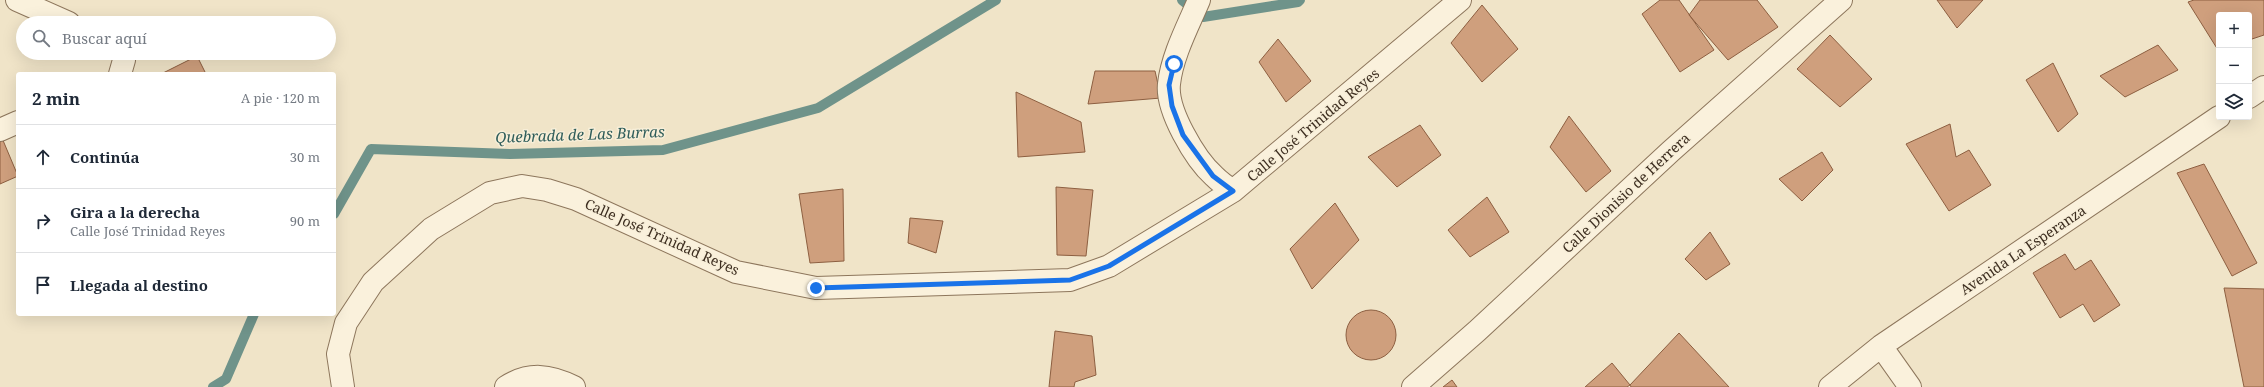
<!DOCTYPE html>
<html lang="es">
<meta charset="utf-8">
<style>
:root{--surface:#fff;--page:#f6f6f7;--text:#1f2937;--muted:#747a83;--line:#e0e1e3}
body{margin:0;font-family:"Noto Serif",serif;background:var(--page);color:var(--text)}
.controls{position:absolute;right:12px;top:12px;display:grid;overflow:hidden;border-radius:4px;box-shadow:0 4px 16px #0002}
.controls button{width:36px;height:36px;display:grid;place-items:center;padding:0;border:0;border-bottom:1px solid var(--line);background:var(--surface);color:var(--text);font:20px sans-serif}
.stop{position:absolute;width:12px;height:12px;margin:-9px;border:3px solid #1a73e8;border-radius:50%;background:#fff}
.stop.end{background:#1a73e8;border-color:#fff;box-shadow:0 1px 4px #0008}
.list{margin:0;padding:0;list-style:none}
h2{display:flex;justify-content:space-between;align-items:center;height:52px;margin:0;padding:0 16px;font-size:17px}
h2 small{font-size:13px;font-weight:400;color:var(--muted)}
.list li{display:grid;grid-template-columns:26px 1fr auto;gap:12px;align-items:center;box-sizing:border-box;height:64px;padding:0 16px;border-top:1px solid var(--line)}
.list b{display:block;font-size:15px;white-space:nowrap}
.list p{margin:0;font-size:13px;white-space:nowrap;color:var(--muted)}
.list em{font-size:13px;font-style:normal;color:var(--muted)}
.icon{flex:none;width:22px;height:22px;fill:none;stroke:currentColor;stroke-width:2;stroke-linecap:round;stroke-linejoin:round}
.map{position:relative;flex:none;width:2264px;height:387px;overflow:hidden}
.search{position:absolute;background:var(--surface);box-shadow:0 4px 16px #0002;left:16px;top:16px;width:320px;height:44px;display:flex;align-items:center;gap:10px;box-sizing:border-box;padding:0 14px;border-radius:22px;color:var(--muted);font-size:15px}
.panel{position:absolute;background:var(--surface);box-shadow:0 4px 16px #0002;left:16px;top:72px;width:320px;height:244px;border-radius:4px}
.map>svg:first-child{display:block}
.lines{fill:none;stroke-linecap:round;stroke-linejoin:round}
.stream{stroke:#6f938a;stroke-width:10}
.building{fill:#cf9f7d;stroke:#8d5f41}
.minor-casing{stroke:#8d765c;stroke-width:24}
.minor{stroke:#faf1dc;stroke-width:22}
.route{stroke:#1a73e8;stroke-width:5}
.labels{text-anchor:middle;stroke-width:3;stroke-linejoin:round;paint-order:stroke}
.street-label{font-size:14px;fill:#3d2e20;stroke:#f7eed8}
.water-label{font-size:15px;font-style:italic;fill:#2f5d5a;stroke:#f7eed8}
</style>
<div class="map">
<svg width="2264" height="387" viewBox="0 0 2264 387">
<rect width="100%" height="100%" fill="#f0e4c8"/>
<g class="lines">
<path class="stream" d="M1182,0l21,17 95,-15 2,-2
M334,214l37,-65 139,5 153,-4 155,-42 178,-108
M213,387l13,-8 28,-65"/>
</g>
<path class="building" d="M1660,0h19l35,50 -34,22 -38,-58z
M1700,0h57l21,27 -50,33 -39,-45z
M1937,0h46l-26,28z
M2194,0h70v35l-15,5v-25h-30l-1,35 -30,-48z
M1482,5l36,44 -36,33 -31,-39z
M1830,35l42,44 -32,28 -43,-38z
M1278,39l33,42 -25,21 -27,-40z
M2158,45l20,25 -53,27 -25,-21z
M197,56l9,18h-45z
M2053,63l25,51 -20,18 -32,-52z
M1095,71h60l6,27 -73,6z
M1016,92l65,30 4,30 -67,5z
M1569,116l42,55 -25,21 -36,-45z
M1950,124l6,33 13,-7 22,35 -42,26 -43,-67z
M1420,125l21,30 -44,32 -29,-30z
M2,138l16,38 -18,8v-45z
M1822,152l11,18 -31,31 -23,-22z
M2204,164l53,99 -25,13 -55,-103z
M1056,187l37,3 -7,66 -29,-1z
M843,189l1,72 -34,2 -11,-69z
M1487,197l22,35 -39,25 -22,-27z
M1335,203l24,37 -47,49 -22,-40z
M910,218l33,3 -7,32 -28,-10z
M1710,232l20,32 -24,16 -21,-21z
M2065,254l10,16 16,-10 29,45 -26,17 -11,-18 -23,14 -27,-45z
M2224,288l40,1v98h-20z
M1346 335a25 25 0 1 1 50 0a25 25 0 1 1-50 0Z
M1055,331l37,5 4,39 -21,7 -1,5h-25z
M1679,333l50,54h-98l-1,-2z
M1612,363l18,22 -3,2h-42z
M1452,380l5,7h-14z"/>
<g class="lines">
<defs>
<path id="minor" d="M17,0l52,23
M1199,0c-11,26 -27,56 -30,84 -3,26 26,75 45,92 6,6 13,11 19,15
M120,74l4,-14 -2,-7
M2249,97l15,-10
M0,130l18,-8
M1881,346l29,41
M343,387l-5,-33 8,-31 27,-41 58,-53 59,-36 32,-7 25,4 29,9 160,73 80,16 254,-8 39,-14 124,-75 227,-191
M506,387c23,-15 44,-12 68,0
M1413,387l64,-56 194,-180 170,-151
M1830,387l51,-41 338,-229"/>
</defs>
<use href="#minor" class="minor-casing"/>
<use href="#minor" class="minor"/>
</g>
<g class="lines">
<path class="route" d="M816,288l254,-8 39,-14 124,-75 -20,-15 -30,-41 -11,-29 -3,-21 5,-21"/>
</g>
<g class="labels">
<g class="street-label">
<text transform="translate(1313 125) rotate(-40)" y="5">Calle José Trinidad Reyes</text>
<text transform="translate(1626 193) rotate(-43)" y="5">Calle Dionisio de Herrera</text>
<text transform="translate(662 237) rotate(24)" y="5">Calle José Trinidad Reyes</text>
<text transform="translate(2023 250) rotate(-34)" y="5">Avenida La Esperanza</text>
</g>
<g class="water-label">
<text transform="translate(580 135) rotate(-2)" y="5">Quebrada de Las Burras</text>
</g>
</g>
</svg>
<div class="controls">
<button>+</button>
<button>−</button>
<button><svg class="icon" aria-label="layers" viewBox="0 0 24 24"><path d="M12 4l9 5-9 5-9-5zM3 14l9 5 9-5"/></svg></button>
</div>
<div class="stop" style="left:1174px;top:64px"></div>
<div class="stop end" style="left:816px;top:288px"></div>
<div class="search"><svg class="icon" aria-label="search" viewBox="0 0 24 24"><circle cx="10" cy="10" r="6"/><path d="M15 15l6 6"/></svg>Buscar aquí</div>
<section class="panel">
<h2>2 min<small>A pie · 120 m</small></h2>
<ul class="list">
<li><svg class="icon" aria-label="ahead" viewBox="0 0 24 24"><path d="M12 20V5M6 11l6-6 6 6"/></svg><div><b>Continúa</b></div><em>30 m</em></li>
<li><svg class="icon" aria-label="right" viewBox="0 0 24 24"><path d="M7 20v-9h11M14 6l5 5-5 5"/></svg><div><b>Gira a la derecha</b><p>Calle José Trinidad Reyes</p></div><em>90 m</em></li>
<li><svg class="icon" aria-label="arrive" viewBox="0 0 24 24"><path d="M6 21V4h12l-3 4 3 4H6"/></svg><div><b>Llegada al destino</b></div></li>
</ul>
</section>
</div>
